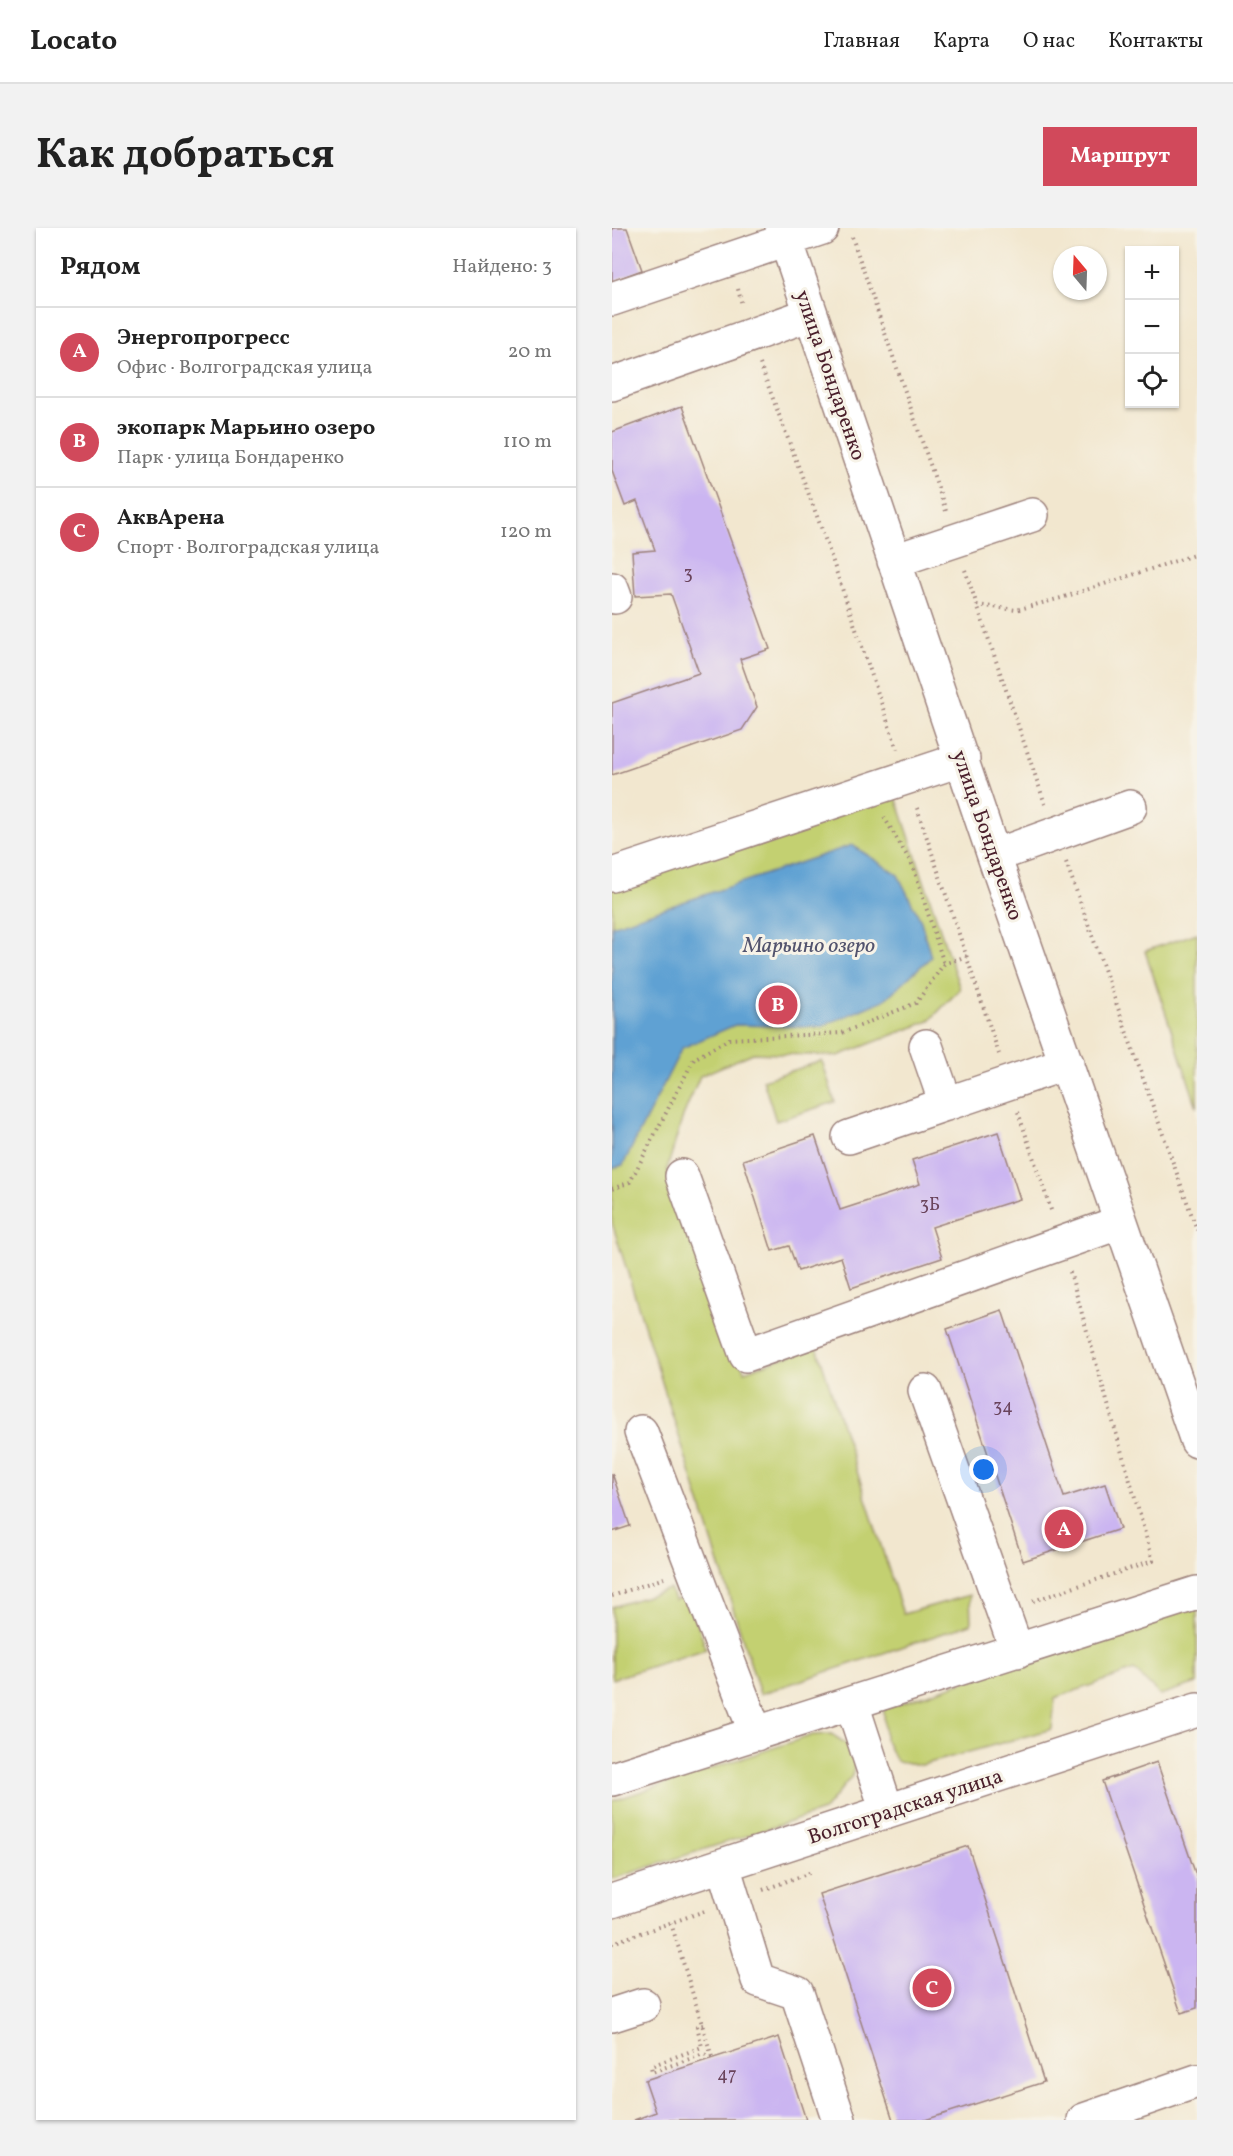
<!DOCTYPE html>
<html lang="ru">
<meta charset="utf-8">
<style>
:root{--surface:#fff;--page:#f2f2f2;--text:#222;--muted:#767676;--line:#e0e0e0;--accent:#d1495b}
body{margin:0;font-family:Vollkorn,serif;background:var(--page);color:var(--text)}
.controls{position:absolute;right:18px;top:18px;display:grid;overflow:hidden;border-radius:0px;box-shadow:0 2px 4px #0004}
.controls button{width:54px;height:54px;display:grid;place-items:center;padding:0;border:0;border-bottom:2px solid var(--line);background:var(--surface);color:var(--text);font:30px sans-serif}
.compass{position:absolute;left:441px;top:18px;width:54px;height:54px;border-radius:50%;background:var(--surface);box-shadow:0 2px 4px #0004;rotate:341deg}
.you{position:absolute;left:372px;top:1242px;width:21px;height:21px;margin:-15px;border:4px solid #fff;border-radius:50%;background:#1a73e8;box-shadow:0 0 0 9px #1a73e833}
.badge{display:grid;place-items:center;width:39px;height:39px;border-radius:50%;background:var(--accent);color:#fff;font-size:20px;font-weight:700}
.pin{position:absolute;translate:-50% -50%;border:3px solid #fff;box-shadow:0 2px 6px #0006}
.list{margin:0;padding:0;list-style:none}
h2{display:flex;justify-content:space-between;align-items:center;height:78px;margin:0;padding:0 24px;font-size:26px}
h2 small{font-size:20px;font-weight:400;color:var(--muted)}
.list li{display:grid;grid-template-columns:39px 1fr auto;gap:18px;align-items:center;box-sizing:border-box;height:90px;padding:0 24px;border-top:2px solid var(--line)}
.list b{display:block;font-size:22px;white-space:nowrap}
.list p{margin:0;font-size:20px;white-space:nowrap;color:var(--muted)}
.list em{font-size:20px;font-style:normal;color:var(--muted)}
.icon{flex:none;width:33px;height:33px;fill:none;stroke:currentColor;stroke-width:2;stroke-linecap:round;stroke-linejoin:round}
.map{position:relative;flex:none;width:585px;height:1892px;overflow:hidden;border-radius:0px}
header{display:flex;align-items:center;gap:36px;box-sizing:border-box;height:84px;padding:0 30px;background:var(--surface);border-bottom:2px solid var(--line)}
header strong{font-size:28px}
nav{display:flex;gap:33px;margin-inline-start:auto;font-size:21px}
.intro{display:flex;align-items:center;justify-content:space-between;box-sizing:border-box;height:144px;padding:0 36px}
h1{margin:0;font-size:42px}
.button{padding:15px 27px;border-radius:0px;background:var(--accent);color:#fff;font-size:21px;font-weight:700}
main{display:flex;gap:36px;padding:0 36px}
aside{flex:1;background:var(--surface);border-radius:0px;box-shadow:0 2px 4px #0004}
.map>svg:first-child{display:block}
.green{fill:#c3d071;stroke:#86784e;stroke-width:1.5}
.water{fill:#5fa1d3;stroke:#54607f;stroke-width:1.5}
.building{fill:#cbb5f1}
.lines{fill:none;stroke-linecap:round;stroke-linejoin:round}
.minor-casing{stroke:#9e837d;stroke-width:36}
.path{stroke:#9e837d;stroke-width:4;stroke-dasharray:1.5 4.5;stroke-linecap:butt}
.minor{stroke:#fff;stroke-width:33}
.labels{text-anchor:middle;stroke-width:6;stroke-linejoin:round;paint-order:stroke}
.number-label{font-size:18px;fill:#6a445c}
.street-label{font-size:21px;fill:#4a1f2b;stroke:#f7f3e8}
.water-label{font-size:22px;font-style:italic;fill:#52536e;stroke:#f7f3e8}
</style>
<header>
<strong>Locato</strong>
<nav><a>Главная</a><a>Карта</a><a>О нас</a><a>Контакты</a></nav>
</header>
<div class="intro"><h1>Как добраться</h1><a class="button">Маршрут</a></div>
<main>
<aside>
<h2>Рядом<small>Найдено: 3</small></h2>
<ul class="list">
<li><span class="badge">A</span><div><b>Энергопрогресс</b><p>Офис · Волгоградская улица</p></div><em>20 m</em></li>
<li><span class="badge">B</span><div><b>экопарк Марьино озеро</b><p>Парк · улица Бондаренко</p></div><em>110 m</em></li>
<li><span class="badge">C</span><div><b>АквАрена</b><p>Спорт · Волгоградская улица</p></div><em>120 m</em></li>
</ul>
</aside>
<div class="map">
<svg width="585" height="1892" viewBox="0 0 585 1892">
<rect width="100%" height="100%" fill="#f7f3e8"/>
<filter id="ink" filterUnits="userSpaceOnUse"><feTurbulence type="fractalNoise" baseFrequency=".0167" numOctaves="2"/><feDisplacementMap in="SourceGraphic" scale="12" xChannelSelector="R" yChannelSelector="G"/><feConvolveMatrix kernelMatrix="1 2 1 2 8 2 1 2 1" color-interpolation-filters="sRGB"/></filter>
<filter id="wash" filterUnits="userSpaceOnUse"><feTurbulence type="fractalNoise" baseFrequency=".008" numOctaves="4" result="noise"/><feDisplacementMap in="SourceGraphic" scale="24" xChannelSelector="R" yChannelSelector="G"/><feGaussianBlur stdDeviation="1.35" result="paint"/><feColorMatrix in="noise" values="0 0 0 0 0 0 0 0 0 0 0 0 0 0 0 0 0 1.4 0 .05"/><feComposite in="paint" operator="in"/></filter>
<g filter="url(#wash)">
<rect width="100%" height="100%" fill="#f2e7cf"/>
<path class="green" d="M281,560l67,201 -31,32 -91,35 -85,-3 -53,23 -17,40 -16,53 77,202 73,-24 86,267 67,-19 1,29 -211,70 -148,-471v-338z
M585,705v174l-52,-156z
M210,833l13,41 -59,19 -13,-41z
M58,1361l4,11 14,-4 18,53 -94,30v-72z
M585,1374v81l-37,12 -26,-25 -79,28 -3,31 -130,36 -26,-4 -11,-22 -1,-30z
M219,1506l19,12 5,17 -3,13 -29,35 -211,68v-78l201,-66z"/>
<path class="water" d="M240,617l46,30 23,46 10,36 -47,43 -64,27 -85,-2 -53,23 -59,117 -11,4v-243z"/>
<g id="blocks">
<path class="building" d="M0,0h15l15,42 -30,11z
M70,178l88,243 -30,10 17,48 -15,23 -130,45v-72l87,-30 -28,-79 -36,2 -3,-44 23,-2 -18,-49 -12,5 -13,-35v-39z
M386,904l22,67 -88,28 10,31 -91,30 -10,-31 -43,14 -9,-25 -17,5 -29,-91 72,-24 25,74 80,-26 -8,-24z
M390,1082l62,187 41,-13 15,45 -97,32 -76,-232z
M0,1245l18,53 -18,6z
M545,1534l40,116v130l-16,5 -79,-232z
M356,1618l76,236 -119,38h-32l-74,-226z
M167,1809l27,83h-172l22,-8 -11,-32z"/>
</g>
</g>
<g filter="url(#ink)">
<use href="#blocks" fill-opacity="0" stroke="#9e837d" stroke-width="1.5"/>
<g class="lines">
<defs>
<path id="minor" d="M170,0l212,628 203,585
M0,71l210,-71
M0,156l199,-70
M282,333l138,-46
M0,361l3,8
M382,628l136,-49
M0,647l351,-116
M314,818l20,58 121,-41
M237,909l97,-33
M70,948l64,179 375,-133
M313,1163l92,260
M29,1204l115,302
M240,1476l35,107
M0,1551l585,-186
M111,1637l35,115 39,13 42,127
M0,1673l585,-191
M0,1787l31,-10
M472,1892l113,-39"/>
</defs>
<use href="#minor" class="minor-casing"/>
<path class="path" d="M240,9l94,274
M126,61l4,16
M148,136l61,163 76,222
M353,342l80,234
M365,377l39,5 45,-12 136,-44
M305,580l82,246
M272,589l29,49 31,98
M454,634l131,368
M406,884l34,101
M0,961l18,-7 64,-123 35,-20 113,-6 74,-30 28,-39 23,-8
M0,1368l52,-18
M421,1373l120,-40 -83,-289
M151,1662l49,-18
M59,1695l41,134
M0,1715l93,-32
M91,1797l-6,1 5,21 -51,19 1,6 52,-18 8,4"/>
<use href="#minor" class="minor"/>
</g>
</g>
<g class="labels">
<g class="number-label">
<text x="76" y="351">3</text>
<text x="318" y="982">3Б</text>
<text x="391" y="1184">34</text>
<text x="115" y="1852">47</text>
</g>
<g class="street-label">
<text transform="translate(219 147) rotate(71)" y="7">улица Бондаренко</text>
<text transform="translate(376 607) rotate(71)" y="7">улица Бондаренко</text>
<text transform="translate(293 1578) rotate(-18)" y="7">Волгоградская улица</text>
</g>
<g class="water-label">
<text x="197" y="724">Марьино озеро</text>
</g>
</g>
</svg>
<div class="controls">
<button>+</button>
<button>−</button>
<button><svg class="icon" aria-label="locate" viewBox="0 0 24 24"><circle cx="12" cy="12" r="6"/><path d="M12 2v4M12 18v4M2 12h4M18 12h4"/></svg></button>
</div>
<svg class="compass" viewBox="-18 -18 36 36"><path d="M0-13l5 13h-10z" fill="#e53935"/><path d="M0 13l5-13h-10z" fill="#767676"/></svg>
<div class="you"></div>
<div class="pin badge" style="left:452px;top:1301px">A</div>
<div class="pin badge" style="left:166px;top:777px">B</div>
<div class="pin badge" style="left:320px;top:1760px">C</div>
</div>
</main>
